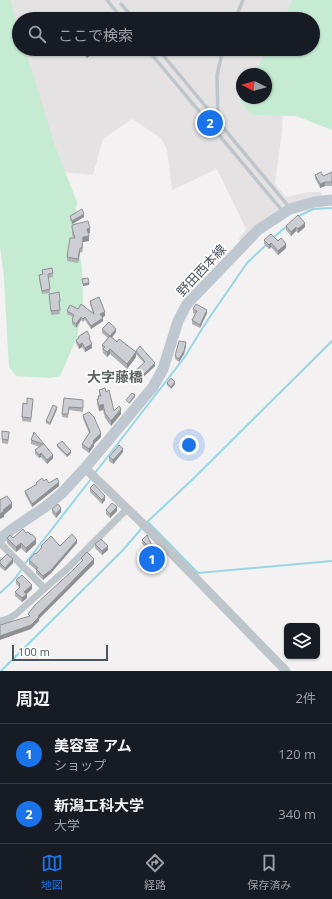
<!DOCTYPE html>
<html lang="ja">
<meta charset="utf-8">
<style>
:root{--surface:#171b24;--page:#242831;--text:#f1f3f6;--muted:#9ea1a6;--line:#363941;--accent:#1a73e8}
body{margin:0;font-family:"Open Sans","Noto Sans JP",sans-serif;background:var(--page);color:var(--text)}
.controls{position:absolute;right:12px;bottom:12px;display:grid;overflow:hidden;border-radius:6px;box-shadow:0 1px 3px #0004}
.controls button{width:36px;height:36px;display:grid;place-items:center;padding:0;border:0;border-bottom:1px solid var(--line);background:var(--surface);color:var(--text);font:20px sans-serif}
.compass{position:absolute;left:236px;top:68px;width:36px;height:36px;border-radius:50%;background:var(--surface);box-shadow:0 1px 3px #0004;rotate:276deg}
.scale{position:absolute;left:12px;bottom:10px;width:96px;box-sizing:border-box;padding-left:4px;border:2px solid #4b555d;border-top:0;font-size:11px;line-height:14px;white-space:nowrap;color:#4b555d;-webkit-text-stroke:3px #fff;paint-order:stroke}
.you{position:absolute;left:189px;top:445px;width:14px;height:14px;margin:-10px;border:3px solid #fff;border-radius:50%;background:#1a73e8;box-shadow:0 0 0 6px #1a73e833}
.badge{display:grid;place-items:center;width:26px;height:26px;border-radius:50%;background:var(--accent);color:#fff;font-size:13px;font-weight:700}
.pin{position:absolute;translate:-50% -50%;border:2px solid #fff;box-shadow:0 1px 4px #0006}
.list{margin:0;padding:0;list-style:none}
h2{display:flex;justify-content:space-between;align-items:center;height:52px;margin:0;padding:0 16px;font-size:17px}
h2 small{font-size:13px;font-weight:400;color:var(--muted)}
.list li{display:grid;grid-template-columns:26px 1fr auto;gap:12px;align-items:center;box-sizing:border-box;height:60px;padding:0 16px;border-top:1px solid var(--line)}
.list b{display:block;font-size:15px;white-space:nowrap}
.list p{margin:0;font-size:13px;white-space:nowrap;color:var(--muted)}
.list em{font-size:13px;font-style:normal;color:var(--muted)}
.icon{flex:none;width:22px;height:22px;fill:none;stroke:currentColor;stroke-width:2;stroke-linecap:round;stroke-linejoin:round}
.map{position:relative;flex:none;width:332px;height:671px;overflow:hidden}
.search{position:absolute;background:var(--surface);box-shadow:0 1px 3px #0004;left:12px;right:12px;top:12px;height:44px;display:flex;align-items:center;gap:10px;box-sizing:border-box;padding:0 14px;border-radius:22px;color:var(--muted);font-size:15px}
.sheet{height:172px;background:var(--surface)}
nav{display:flex;justify-content:space-around;align-items:center;box-sizing:border-box;height:56px;border-top:1px solid var(--line);background:var(--surface);font-size:11px;color:var(--muted)}
nav a{display:grid;justify-items:center;gap:2px}
nav .on{color:var(--accent)}
.map>svg:first-child{display:block}
.education{fill:#e4e2e3;fill-rule:evenodd}
.green{fill:#c5ebd2}
.lines{fill:none;stroke-linecap:round;stroke-linejoin:round}
.stream{stroke:#97d7e4;stroke-width:2}
.service{stroke:#bec6cc;stroke-width:3.5}
.minor{stroke:#bec6cc;stroke-width:7}
.tertiary{stroke:#bec6cc;stroke-width:9}
.secondary{stroke:#bfc8d0;stroke-width:11}
.wall{fill:#afb1b5}
.shaded-wall{fill:#8f9094}
.building{fill:#ccced3;stroke:#8f9094}
.labels{text-anchor:middle;stroke-width:3;stroke-linejoin:round;paint-order:stroke}
.street-label{font-size:13px;fill:#4b555d;stroke:#fff}
.neighbourhood-label{font-size:14px;font-weight:bold;fill:#5e6265;stroke:#fff}
</style>
<div class="map">
<svg width="332" height="671" viewBox="0 0 332 671">
<rect width="100%" height="100%" fill="#f3f1f1"/>
<path class="education" d="M6,0h302l-3,19h-286v30h274l-8,21 -3,61 -7,53 11,13 23,-5h11l3,5 -26,5 -55,42 -3,-5 7,-10 -29,-60 -45,21 -5,-40 -6,-12 -29,-19 -29,20 -10,36 -93,-9zM242,74h24v24h-24z"/>
<path class="green" d="M0,0h10l9,29v20h6l30,97 22,56 -2,14 7,53 1,36 -6,32 -17,39 -10,2 -34,-2 -7,-9 -5,-89 -4,-31z
M293,0h39v130l-36,-14 -37,-1 -9,-1 -10,-14 2,-4v2h24v-24h-12l13,-25h46v-30h-30z"/>
<g class="lines">
<path class="stream" d="M297,217l16,-8 19,-1
M273,238l15,-13
M95,473l89,-115 23,-37 40,-58 20,-19
M148,522l50,51 134,-12
M146,523l47,-44 139,-138
M24,565l67,-86
M0,593l12,-11 10,-13
M1,671l122,-121 19,-22"/>
<path class="service" d="M107,0l15,19
M121,4l13,15
M235,19l8,-19
M147,49l133,159
M158,49l131,158
M218,121l-1,-46 6,-26"/>
<path class="minor" d="M0,543l44,45
M0,621l8,-2 8,-5 54,-48 57,-57"/>
<path class="tertiary" d="M85,468l56,54 145,149"/>
<path class="secondary" d="M0,539l11,-9 34,-23 17,-14 23,-25 68,-81 10,-18 15,-48 9,-17 71,-74 32,-21 24,-7 18,-2"/>
</g>
<path class="wall" d="M79,49h19l-11,9z
M332,172v14h-7l-5,2 -5,-10v-3l8,1z
M70,216l14,1 -12,7 -2,-5z
M286,226l19,1 -7,6 -2,-2 -5,5 -5,-6z
M72,228l18,5h-2l1,8 -6,1 -1,11 -2,-1 -2,11 -11,-2v-4l6,-19 -1,-5z
M264,240l14,1 8,7 -8,7 -7,-8 -2,2 -5,-5z
M42,270l11,3v4l-5,1 2,11v4l-8,1 -3,-15v-4l3,-1z
M49,294l11,7v3h-1l1,10 -9,1z
M90,301l15,15 -3,1 1,4 -12,8 -6,-9 -2,2 -2,-2 -5,8 -4,-4v-5l1,-2 -6,-3v-3l11,-2 15,4 -3,-9z
M193,309l14,4 -7,15 -8,-4v-4l3,-6 -2,-1z
M102,329l14,3 -4,5 5,5 19,10v-1l19,15 -15,14 -5,-6v-3l9,-8 -8,-9v3l-9,12 -17,-15 -3,3 -4,-4 -1,-8 6,-7 -6,-5z
M78,337l12,3 2,8 -7,4 -3,-5 -3,2 -3,-6v-3l2,-1z
M186,346l-2,8 -5,8 -4,-3v-3z
M167,383l8,1 -4,5 -4,-4z
M99,390l7,2 8,19 7,3 -10,12 -6,-8 -2,-8 -4,1 -2,-7v-5h1v-3h1z
M64,398l19,2v12l-14,-2 -1,8 -6,-1z
M33,402l-2,20 -9,-1 1,-18 4,1z
M57,409l-7,16 -4,-2v-2z
M83,415l18,22 -7,7v2l-5,7 -7,-5v-4l7,-11 -6,-14z
M34,432l19,26 -6,6 -6,-7 -2,1 -4,-4v-4l5,-3 -9,-3v-4z
M9,435l-1,9 -6,-1v-4z
M57,445l14,8 -4,4 -10,-10z
M123,452l-10,12 -4,-3v-4z
M44,481l15,5 -27,21 -7,-13v-3l11,-6v-2z
M90,488l15,12 -3,4 -12,-12z
M52,509l9,3 -5,6 -4,-5z
M106,510l11,1 -7,7 -4,-4z
M147,535l12,30 -7,2 -7,-16v-3l1,-1 -4,-3v-4z
M7,538h6l23,6 -10,9 -5,-5 -5,4 -9,-9z
M77,543l-26,30 -8,7 -7,-7v-3l-7,-6v-4l12,-11v-3h19z
M95,544l13,6 -6,5 -7,-7z
M0,557l1,3 12,3 -8,8 -5,-4z
M16,580l16,9 -5,5v4l-5,4 -7,-6v-4l4,-4v-1l-3,-3z"/>
<path class="shaded-wall" d="M96,49h2l-11,9v-1z
M325,182v4l-5,2v-4z
M84,214v3l-12,7v-3z
M305,223v4l-7,6v-4z
M296,227v4l-5,5v-4z
M90,228v5h-3v-4z
M89,236v5l-6,1 -1,11v-5l1,-11z
M271,243v4l-2,2v-4z
M286,244v4l-8,7v-4z
M80,248v4l-2,11v-4z
M89,283v2l-6,1v-2z
M207,310v3l-7,15v-3z
M105,312v4l-5,2v-4z
M81,317v3l-5,8v-4z
M103,318v3l-12,8v-3z
M116,329v3l-6,8v-4z
M186,342v4l-2,8 -5,8v-3z
M82,343v4l-3,2v-4z
M92,344v4l-7,4v-4z
M110,349v5l-3,3v-5z
M136,352v5l-9,12v-5z
M155,363v3l-15,14v-2z
M175,382v2l-4,5v-2z
M135,395v2l-6,7v-1z
M103,404v6l-4,1v-5z
M57,407v2l-7,16v-2z
M121,409v5l-10,12v-5z
M101,433v4l-7,7v2l-5,7v-4l4,-8z
M123,449v3l-10,12v-4z
M71,451v2l-4,4v-2z
M41,453v4l-2,1v-3z
M53,455v3l-6,6v-4z
M59,482v4l-27,21v-3z
M105,496v4l-3,4v-4z
M12,503v5l-8,7v2l-4,2v-5l3,-4z
M117,507v4l-7,7v-4z
M61,508v4l-5,6v-4z
M36,539v5l-10,9v-5z
M77,540v3l-26,30 -8,7v-4z
M21,543v5l-5,4v-5z
M108,546v4l-6,5v-4z
M13,559v4l-8,8v-3z
M94,559v5l-55,55v2l-8,8 -31,11v-4l38,-20z
M159,561v4l-7,2v-3z
M32,585v4l-8,7v-4z
M27,594v4l-5,4v-4z"/>
<path class="building" d="M81,49h15l-9,8z
M321,172l2,4 9,-4v10h-7l-5,2 -5,-9z
M82,209l2,5 -12,7 -2,-5z
M298,215l7,8 -7,6 -2,-2 -5,5 -5,-6z
M88,221l2,7 -3,1 2,7 -6,1 -1,11h-2l-2,11 -11,-2 3,-19h5l-3,-10v-3z
M271,234l7,7 3,-3 5,6 -8,7 -7,-8 -2,2 -5,-5z
M52,268l1,5 -5,1 2,15 -8,2 -3,-16 4,-1 -1,-4z
M88,278l1,5 -6,1 -1,-5z
M59,292l1,9h-1l1,9 -9,1 -2,-17z
M99,297l6,15 -5,2 3,4 -12,8 -6,-9 -2,2 -2,-2 -5,7 -4,-3 1,-1 -1,-1 2,-4 -7,-4 3,-6 8,4 3,-5 13,10 -4,-13z
M196,304l11,6 -7,15 -8,-5 5,-9 -4,-2z
M109,322l7,7 -6,7 -8,-7z
M87,331l3,6 -1,1 3,6 -7,4 -3,-5 -3,2 -3,-5 3,-2 -1,-1z
M110,336l7,6 2,-3 17,13 -9,12 -17,-15 -3,3 -4,-3 2,-2 -3,-2z
M179,341l7,1 -2,9 -5,8 -4,-3z
M140,346l15,17 -15,15 -5,-7 10,-9 -9,-11z
M171,378l4,4 -4,5 -4,-4z
M105,388l1,4 3,-2 5,21 5,-5 2,3 -10,12 -6,-8 -2,-9 -4,2 -2,-7h2l-1,-3h3l-2,-6z
M132,393l3,2 -6,8 -3,-3z
M27,398l6,1 -2,19 -9,-1 1,-14 4,1z
M64,398l19,2v8l-14,-1 -1,7h-6z
M53,405l4,2 -7,16 -4,-2z
M89,412l5,5 7,16 -8,8 1,1 -5,7 -7,-5 8,-12 -7,-17z
M2,431l7,1 -1,8 -6,-1z
M34,432l19,23 -6,5 -6,-7 -2,2 -4,-5 8,-6 -12,-4z
M62,441l9,10 -4,4 -10,-10z
M119,445l4,4 -10,11 -4,-3z
M42,478l2,3 2,-2 3,4 8,-5 2,4 -27,22 -7,-13 12,-7 -1,-1z
M94,484l11,12 -3,4 -12,-12z
M7,496l5,7 -9,7 1,1 -4,3v-14z
M112,503l5,4 -7,7 -4,-4z
M58,504l3,4 -5,6 -4,-5z
M23,529l3,4 2,-1 3,3 1,-1 4,5 -10,9 -5,-5 -5,4 -9,-9 3,-3 3,3z
M72,534l5,6 -26,30 -8,6 -7,-7 2,-1 -9,-8 6,-7 1,1 6,-7 -1,-1 10,-10 9,10z
M147,535l12,26 -7,3 -7,-16 3,-2 -6,-6z
M101,539l7,7 -6,5 -7,-7z
M87,552l7,7 -56,57 1,1 -8,8 -31,11v-11l30,-9 -2,-2 7,-9 38,-35 10,-10 -2,-2z
M7,554l6,5 -8,9 -5,-5v-2z
M22,575l10,10 -8,7 3,2 -5,4 -7,-6 5,-5 -1,-2 1,-1 -4,-4z"/>
<g class="labels">
<g class="street-label">
<text transform="translate(201 270) rotate(-47)" y="5">野田西本線</text>
</g>
<g class="neighbourhood-label">
<text x="115" y="382">大字藤橋</text>
</g>
</g>
</svg>
<div class="controls">
<button><svg class="icon" aria-label="layers" viewBox="0 0 24 24"><path d="M12 4l9 5-9 5-9-5zM3 14l9 5 9-5"/></svg></button>
</div>
<svg class="compass" viewBox="-18 -18 36 36"><path d="M0-13l5 13h-10z" fill="#e53935"/><path d="M0 13l5-13h-10z" fill="#9ea1a6"/></svg>
<div class="scale">100 m</div>
<div class="you"></div>
<div class="pin badge" style="left:152px;top:559px">1</div>
<div class="pin badge" style="left:210px;top:123px">2</div>
<div class="search"><svg class="icon" aria-label="search" viewBox="0 0 24 24"><circle cx="10" cy="10" r="6"/><path d="M15 15l6 6"/></svg>ここで検索</div>
</div>
<section class="sheet">
<h2>周辺<small>2件</small></h2>
<ul class="list">
<li><span class="badge">1</span><div><b>美容室 アム</b><p>ショップ</p></div><em>120 m</em></li>
<li><span class="badge">2</span><div><b>新潟工科大学</b><p>大学</p></div><em>340 m</em></li>
</ul>
</section>
<nav>
<a class="on"><svg class="icon" aria-label="map" viewBox="0 0 24 24"><path d="M3 6l6-2 6 2 6-2v14l-6 2-6-2-6 2zM9 4v14M15 6v14"/></svg>地図</a>
<a><svg class="icon" aria-label="directions" viewBox="0 0 24 24"><path d="M12 3l9 9-9 9-9-9zM9 14v-3h6M13 9l2 2-2 2"/></svg>経路</a>
<a><svg class="icon" aria-label="saved" viewBox="0 0 24 24"><path d="M7 4h10v16l-5-4-5 4z"/></svg>保存済み</a>
</nav>
